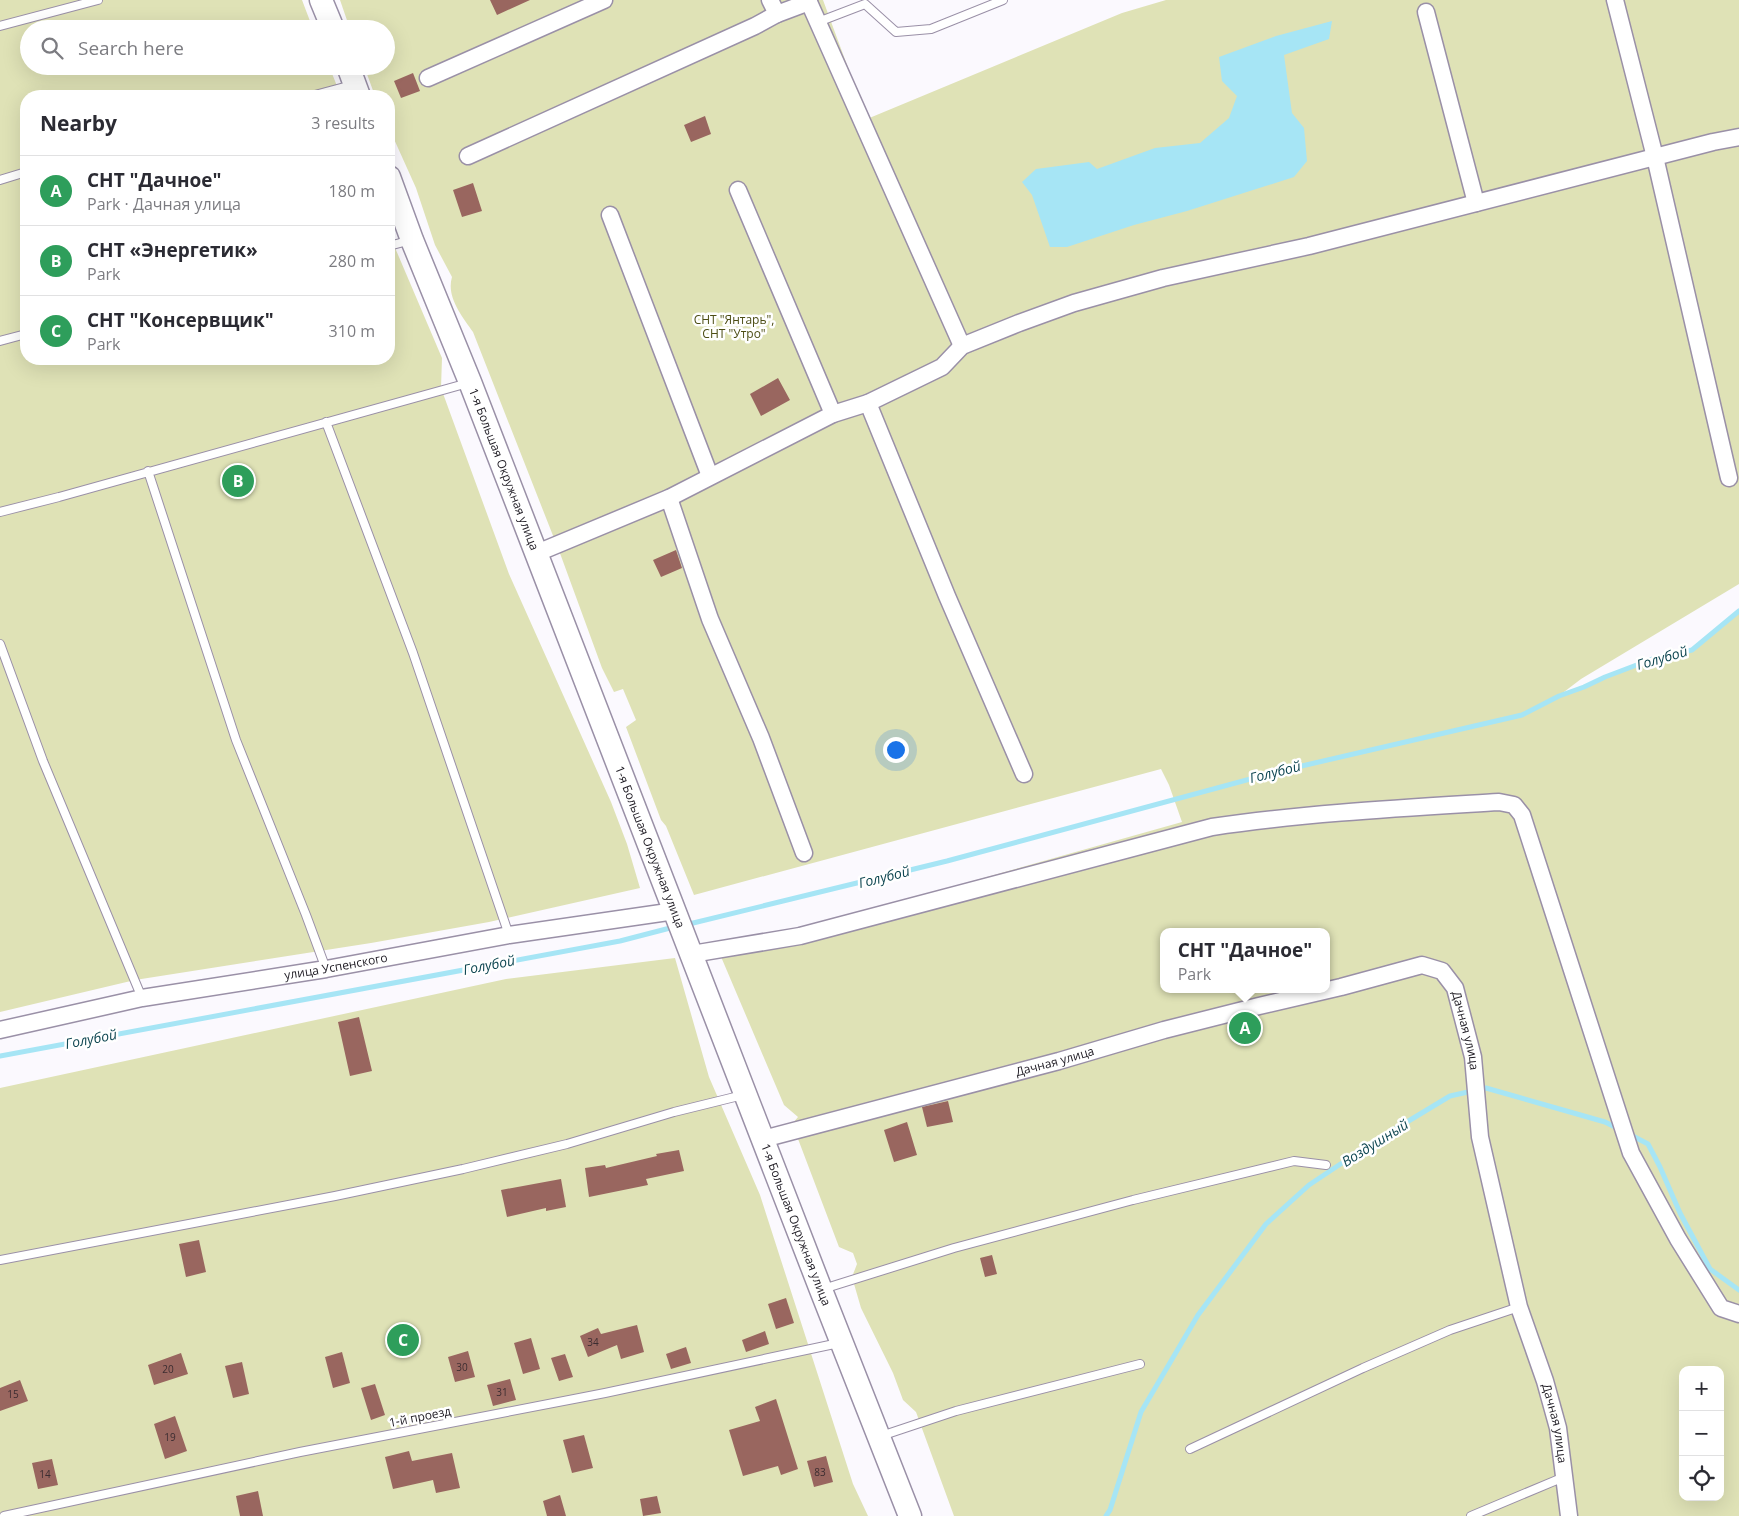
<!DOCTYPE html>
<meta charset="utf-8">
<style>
:root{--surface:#fff;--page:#f7f7f7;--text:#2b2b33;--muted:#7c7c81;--line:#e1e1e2;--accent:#2b87b3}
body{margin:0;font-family:"Open Sans",sans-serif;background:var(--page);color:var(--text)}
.controls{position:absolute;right:15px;bottom:15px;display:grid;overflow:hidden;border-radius:10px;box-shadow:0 5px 20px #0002}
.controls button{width:45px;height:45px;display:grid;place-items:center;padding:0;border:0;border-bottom:1px solid var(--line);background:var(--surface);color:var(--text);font:25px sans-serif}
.you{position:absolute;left:895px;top:749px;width:18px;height:18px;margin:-12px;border:4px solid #fff;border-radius:50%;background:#1a73e8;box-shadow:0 0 0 8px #1a73e833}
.badge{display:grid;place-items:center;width:32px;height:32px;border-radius:50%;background:var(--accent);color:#fff;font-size:16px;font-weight:700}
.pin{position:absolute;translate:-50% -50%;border:2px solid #fff;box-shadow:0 1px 5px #0006}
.popup{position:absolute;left:1160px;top:928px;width:170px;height:65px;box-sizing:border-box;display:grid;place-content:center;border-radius:10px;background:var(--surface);filter:drop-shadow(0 1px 4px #0005);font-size:16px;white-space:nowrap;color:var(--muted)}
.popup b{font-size:19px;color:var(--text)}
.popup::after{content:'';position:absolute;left:50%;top:100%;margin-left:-10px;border:10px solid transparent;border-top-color:var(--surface)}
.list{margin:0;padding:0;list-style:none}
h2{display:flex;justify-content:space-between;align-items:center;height:65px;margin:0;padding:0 20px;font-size:21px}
h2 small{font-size:16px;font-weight:400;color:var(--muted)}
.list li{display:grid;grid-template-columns:32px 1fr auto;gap:15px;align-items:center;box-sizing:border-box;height:70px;padding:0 20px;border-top:1px solid var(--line)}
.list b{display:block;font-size:19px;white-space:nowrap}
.list p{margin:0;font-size:16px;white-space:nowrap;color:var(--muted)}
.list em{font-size:16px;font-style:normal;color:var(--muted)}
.icon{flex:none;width:28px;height:28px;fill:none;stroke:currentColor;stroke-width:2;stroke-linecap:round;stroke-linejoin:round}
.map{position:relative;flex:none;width:1739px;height:1516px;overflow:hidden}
.search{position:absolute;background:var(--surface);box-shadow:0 5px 20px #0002;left:20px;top:20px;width:375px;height:55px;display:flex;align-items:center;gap:12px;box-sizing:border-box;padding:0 18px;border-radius:28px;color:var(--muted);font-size:19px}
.panel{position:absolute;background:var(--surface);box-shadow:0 5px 20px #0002;left:20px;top:90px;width:375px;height:275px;border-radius:20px}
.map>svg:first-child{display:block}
.green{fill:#dfe2b6;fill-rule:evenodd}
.water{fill:#a6e5f5}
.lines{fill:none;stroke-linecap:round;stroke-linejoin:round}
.stream{stroke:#a6e5f5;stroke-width:5}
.building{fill:#99665f}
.lane-casing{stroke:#9a90a7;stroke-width:10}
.street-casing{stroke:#9a90a7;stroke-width:19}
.secondary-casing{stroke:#9a90a7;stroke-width:25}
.lane{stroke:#fff;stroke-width:8}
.street{stroke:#fff;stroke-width:16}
.secondary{stroke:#fff;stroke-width:22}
.labels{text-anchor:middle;stroke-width:5;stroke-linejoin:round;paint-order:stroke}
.number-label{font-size:10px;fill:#3c2d31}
.park-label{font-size:12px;fill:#4c4d14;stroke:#fff}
.street-label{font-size:12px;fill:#1d1a22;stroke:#fff}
.water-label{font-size:14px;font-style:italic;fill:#114853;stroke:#fff}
</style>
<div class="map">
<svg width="1739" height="1516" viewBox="0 0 1739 1516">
<rect width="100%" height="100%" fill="#fbf9fe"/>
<path class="green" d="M0,0h302l11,29h-284v37h300l12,30h-315v263h363v-146l4,30 49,115 -1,30 68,186 102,228 16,42 13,44 -151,34 -118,21 -236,37 -135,32z
M340,0h483l44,119 255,-106 44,-13h573v584l-158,95 -21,16 24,-8 21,-10 50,-19 37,-8 47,-39v905h-785l-38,-104 -13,-12 -10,-27 -32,-65 -9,-31 5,-13 -4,-11 -14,-6 -44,-116 -2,-8 5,-6 -14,-12 -65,-153 123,-32 42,-14 298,-84 -13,-37 -8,-16 -467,126 -28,-69 -5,-6 -35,-93 10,-7 -13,-31 -9,3 -12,-24 -41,-112 -88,-224c-11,-16 -27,-35 -21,-55l-17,-32 -19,-57 -27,-60v-32h-14l-11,-30h22v-37h-36zM1164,932h162v57h-162zM1683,1370h37v127h-37z
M675,958l34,119 51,118 93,289 15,32h-868v-428l506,-109z"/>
<path class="water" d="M1332,21l-3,18 -45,16 8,58 12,15 3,33 -13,16 -107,34 -53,14 -67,22h-17l-18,-52 -10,-13 14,-13 53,-7 8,7 58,-21 45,-5 29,-25 8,-22 -15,-15 -3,-24 57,-21z"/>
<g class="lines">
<path class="stream" d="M685,925l262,-64 333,-90 242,-56 37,-19 25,-9 21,-10 50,-19 37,-8 47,-39
M0,1056l620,-115 54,-14
M1629,1134l19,10 12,23 20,46 30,56 29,21
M1106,1516l4,-6 31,-98 57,-97 68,-91 43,-39 63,-42 78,-47 36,-8 119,34 14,7"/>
</g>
<path class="building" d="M490,0h40l-33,15z
M413,73l7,18 -19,7 -7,-17z
M705,116l6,18 -20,8 -7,-17z
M473,183l9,28 -20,6 -9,-27z
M778,378l12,22 -29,16 -11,-22z
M676,550l6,18 -21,9 -8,-17z
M359,1017l13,54 -22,5 -12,-54z
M948,1101l5,21 -26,5 -5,-20z
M907,1122l10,33 -23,7 -10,-32z
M679,1150l5,21 -38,8 2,6 -59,12 -4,-29 20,-3 1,3 51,-12 -1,-2z
M561,1179l5,28 -20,4v-3l-39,9 -6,-27z
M199,1240l7,32 -20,5 -7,-33z
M992,1255l5,19 -12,3 -5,-19z
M786,1298l8,25 -18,6 -8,-25z
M637,1325l7,27 -23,7 -4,-14 -29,12 -8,-21 18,-8 3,6z
M765,1331l4,13 -23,8 -4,-12z
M531,1338l9,31 -17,5 -9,-31z
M686,1347l5,16 -20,6 -5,-15z
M468,1351l7,26 -20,5 -7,-25z
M342,1352l8,31 -17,5 -8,-31z
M181,1353l7,21 -34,11 -6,-20z
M565,1354l8,23 -14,4 -8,-23z
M242,1362l7,32 -16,4 -8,-32z
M510,1379l6,21 -23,6 -6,-21z
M20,1380l8,21 -28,10v-23z
M375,1384l10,31 -14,5 -10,-32z
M776,1399l22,70 -17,6 -3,-9 -35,10 -14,-46 31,-9 -5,-14z
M175,1416l12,35 -22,8 -11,-35z
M584,1435l9,33 -21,5 -9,-33z
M409,1451l3,10 40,-8 8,35 -24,5 -3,-13 -40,9 -8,-32z
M826,1456l7,26 -19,5 -7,-26z
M52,1459l6,26 -20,4 -6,-26z
M258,1491l5,25h-23l-4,-20z
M560,1495l6,21h-19l-4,-15z
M657,1496l4,17 -18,3 -3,-17z"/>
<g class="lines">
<defs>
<path id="lane" d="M818,22l47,-18 31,28 35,-3 72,-29
M0,26l98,-26
M311,96l41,-11
M0,180l26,-8
M389,246l22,-6
M0,341l26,-7
M326,422l87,231 96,282
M148,471l88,269 70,175 20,54
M0,512l59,-15 409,-114
M0,644l43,117 99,237
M0,1260l335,-64 128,-27 104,-25 107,-32 69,-17
M823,1289l131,-41 179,-48 161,-39 32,4
M881,1436l75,-25 184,-47
M1190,1449l173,-81 87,-38 69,-23
M4,1516l296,-64 305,-59 234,-50
M1471,1516l93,-39"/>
<g id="street">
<path d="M770,0l7,14 32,-12"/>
<path d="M808,0l154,346"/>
<path d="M1615,0l40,157 74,321"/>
<path d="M1426,12l50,191"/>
<path d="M428,78l176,-78"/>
<path d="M468,156l287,-130 22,-12"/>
<path d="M738,190l95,224"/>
<path d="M610,215l100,261"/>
<path d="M868,403l79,193 77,178"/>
<path d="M669,498l41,121 51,119 43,115"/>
<path d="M537,553l132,-55 164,-84 35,-11 74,-36 20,-21 57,-23 55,-20 89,-25 146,-32 404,-104 26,-5"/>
<path d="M692,954l108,-18 412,-109c95,-14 191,-19 287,-25l15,3 8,10 109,338 47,86 43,69 18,6"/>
<path id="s1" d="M0,1030l142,-32 184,-29 183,-34 166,-24"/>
<path id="s2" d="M763,1139l296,-78 105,-31 95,-24 82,-19 81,-22 20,6 13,17 18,69 7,80 39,170 26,74 13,47 11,88"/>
</g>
<g id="secondary">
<path d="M321,0l12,29"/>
<path d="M348,66l11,30"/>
<path id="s3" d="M389,177l23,63 58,142 351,908 89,226"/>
</g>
</defs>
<use href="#lane" class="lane-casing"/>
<use href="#street" class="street-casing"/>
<use href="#secondary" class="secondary-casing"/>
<use href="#lane" class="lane"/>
<use href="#street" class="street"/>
<use href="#secondary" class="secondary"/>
</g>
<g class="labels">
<g class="number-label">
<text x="593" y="1346">34</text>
<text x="462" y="1371">30</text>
<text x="168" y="1373">20</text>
<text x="502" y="1396">31</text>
<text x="13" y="1398">15</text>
<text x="170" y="1441">19</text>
<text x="820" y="1476">83</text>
<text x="45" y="1478">14</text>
</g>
<g class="park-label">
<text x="734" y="324">СНТ "Янтарь",<tspan x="734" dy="14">СНТ "Утро"</tspan></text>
</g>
<g class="street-label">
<text dy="4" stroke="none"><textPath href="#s3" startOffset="314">1-я Большая Окружная улица</textPath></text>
<text dy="4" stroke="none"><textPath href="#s3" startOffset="719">1-я Большая Окружная улица</textPath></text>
<text dy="4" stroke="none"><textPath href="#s1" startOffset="342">улица Успенского</textPath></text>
<text dy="4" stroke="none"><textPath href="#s2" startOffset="768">Дачная улица</textPath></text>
<text dy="4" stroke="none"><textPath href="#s2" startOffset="302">Дачная улица</textPath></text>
<text dy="4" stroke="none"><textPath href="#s3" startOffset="1124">1-я Большая Окружная улица</textPath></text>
<text transform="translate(420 1417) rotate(-11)" y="4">1-й проезд</text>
<text dy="4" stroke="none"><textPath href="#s2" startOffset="1172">Дачная улица</textPath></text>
</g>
<g class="water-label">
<text transform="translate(1662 658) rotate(-16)" y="5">Голубой</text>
<text transform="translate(1275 772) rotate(-14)" y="5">Голубой</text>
<text transform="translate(884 877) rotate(-14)" y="5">Голубой</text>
<text transform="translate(489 965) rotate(-11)" y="5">Голубой</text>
<text transform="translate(91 1039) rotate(-11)" y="5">Голубой</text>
<text transform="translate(1375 1143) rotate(-32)" y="5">Воздушный</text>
</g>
</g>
</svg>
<div class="controls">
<button>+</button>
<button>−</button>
<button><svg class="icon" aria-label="locate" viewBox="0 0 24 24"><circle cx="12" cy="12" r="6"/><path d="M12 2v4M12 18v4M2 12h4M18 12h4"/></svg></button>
</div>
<div class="you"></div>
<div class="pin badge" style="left:1245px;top:1028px;background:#2e9e5b">A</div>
<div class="popup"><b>СНТ &quot;Дачное&quot;</b>Park</div>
<div class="pin badge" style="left:238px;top:481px;background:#2e9e5b">B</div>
<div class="pin badge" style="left:403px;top:1340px;background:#2e9e5b">C</div>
<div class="search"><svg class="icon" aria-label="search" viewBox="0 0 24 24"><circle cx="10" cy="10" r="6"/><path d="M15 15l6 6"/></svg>Search here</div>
<section class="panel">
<h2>Nearby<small>3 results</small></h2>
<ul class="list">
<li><span class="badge" style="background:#2e9e5b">A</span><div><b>СНТ &quot;Дачное&quot;</b><p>Park · Дачная улица</p></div><em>180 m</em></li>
<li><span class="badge" style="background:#2e9e5b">B</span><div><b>СНТ «Энергетик»</b><p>Park</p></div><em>280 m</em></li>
<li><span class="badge" style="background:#2e9e5b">C</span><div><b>СНТ &quot;Консервщик&quot;</b><p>Park</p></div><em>310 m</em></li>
</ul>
</section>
</div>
